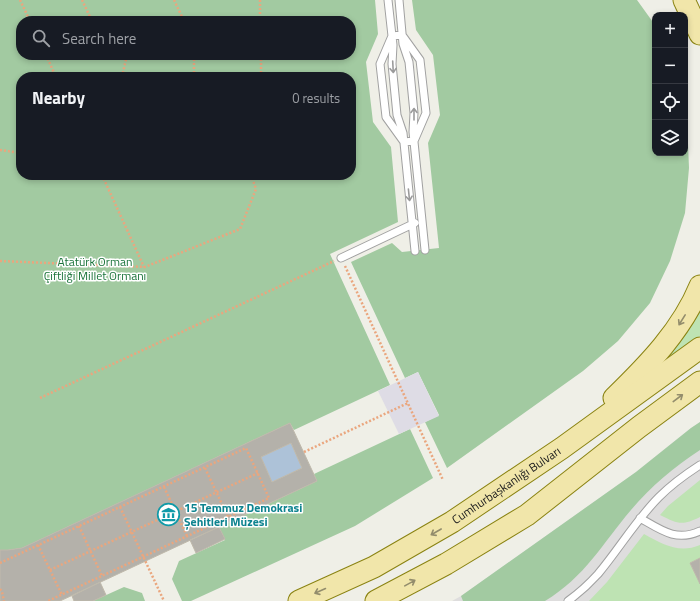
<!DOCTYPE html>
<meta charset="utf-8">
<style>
:root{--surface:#171b24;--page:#20242c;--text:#f1f3f6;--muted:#9ea1a6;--line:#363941}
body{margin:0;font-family:"Titillium Web",sans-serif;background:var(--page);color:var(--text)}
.controls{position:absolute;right:12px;top:12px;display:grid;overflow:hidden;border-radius:8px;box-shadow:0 2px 6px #0003}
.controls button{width:36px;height:36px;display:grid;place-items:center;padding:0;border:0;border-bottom:1px solid var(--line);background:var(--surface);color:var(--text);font:20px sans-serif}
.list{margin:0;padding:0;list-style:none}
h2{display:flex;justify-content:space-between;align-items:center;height:52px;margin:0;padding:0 16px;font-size:17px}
h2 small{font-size:13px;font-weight:400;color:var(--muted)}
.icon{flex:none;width:22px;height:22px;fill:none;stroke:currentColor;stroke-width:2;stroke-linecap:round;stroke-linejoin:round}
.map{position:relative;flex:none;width:700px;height:601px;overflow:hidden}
.search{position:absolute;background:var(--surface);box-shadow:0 2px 6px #0003;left:16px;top:16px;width:340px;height:44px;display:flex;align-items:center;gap:10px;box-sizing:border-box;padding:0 14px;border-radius:16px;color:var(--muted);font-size:15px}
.panel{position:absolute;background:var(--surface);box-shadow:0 2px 6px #0003;left:16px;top:72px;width:340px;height:108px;border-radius:16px}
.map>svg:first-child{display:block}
.residential{fill:#dedddd}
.grass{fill:#bee3b3}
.forest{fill:#a2caa1;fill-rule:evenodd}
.plaza{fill:#dedce5}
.water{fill:#adc2d8}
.building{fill:#b4b1aa;stroke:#bfb9ab;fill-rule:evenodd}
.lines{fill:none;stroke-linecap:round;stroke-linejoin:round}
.lane-casing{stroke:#a1a1a1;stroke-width:9}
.primary-casing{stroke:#8a8312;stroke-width:23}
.path{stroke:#eaa67e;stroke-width:2.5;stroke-dasharray:2 2;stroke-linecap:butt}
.lane{stroke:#fff;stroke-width:7}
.primary{stroke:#f1e6aa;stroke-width:21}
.oneway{stroke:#9b9b9b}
.oneway2{stroke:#938d6c}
.labels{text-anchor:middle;stroke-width:3;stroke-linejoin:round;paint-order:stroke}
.park-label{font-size:12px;fill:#197339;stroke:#fff}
.street-label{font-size:12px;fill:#202020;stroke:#fff}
.culture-label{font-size:12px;font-weight:bold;fill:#0d838f;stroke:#fff;text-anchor:start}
</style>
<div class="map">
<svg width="700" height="601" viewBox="0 0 700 601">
<rect width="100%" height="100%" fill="#efefe7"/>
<path class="residential" d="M700,422v179h-248l9,-5 175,-124 55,-44z"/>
<path class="grass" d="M700,307v29l-61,48z
M700,480v37c-18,9 -22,7 -40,-2l8,-9z
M644,534c18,10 35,20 56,11v13l-10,5 10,21v17h-111l18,-19z"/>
<path class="forest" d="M0,0h375l3,34 -12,28 7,60 18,25 7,75 -68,32 60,131 -96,45 -4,-7 -268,125 -14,2h-8zM21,21h330v34h-330zM21,77h330v98h-330z
M412,0h225l18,25v128h30v-41l2,7 2,49 -4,45 -15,48 -20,42 -32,38 -35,30 -136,97 -22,-46 14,-7 -21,-43 -13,6 -54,-116 41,-19 10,9 37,-4 -11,-105 12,-28 -7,-60 -17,-25z
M700,422v28c-26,17 -49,36 -69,60 -29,34 -46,67 -86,91h-82l-2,-5 175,-124 55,-44z
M410,429l23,49 -78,48 -164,75h-9l-10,-22 7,-18 46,-21 -6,-13 98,-46 -3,-7z
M124,587l18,6 3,8h-52z"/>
<path class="plaza" d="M418,372l21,44 -40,18 -21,-43z"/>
<path class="water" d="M291,443l11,25 -30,14 -11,-25z"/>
<path class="building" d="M290,423l27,58 -257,120h-60v-51h8l14,-2zM291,443l11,25 -30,14 -11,-25z
M219,527l6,12 -29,14 -6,-13z
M700,558v26l-10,-21z
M100,582l6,13 -13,6h-19l-2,-5z"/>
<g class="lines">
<defs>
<path id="lane" d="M388,0l5,45 -1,19 5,51 6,18 12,118
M399,0l4,44 6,18 5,51 -1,19 12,118
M402,35l18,25 6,53 -12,28 -10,1 -18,-25 -6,-53 12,-28z
M341,258l74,-35
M640,518c21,12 36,24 60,13
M568,601c11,-8 21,-17 30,-27 21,-25 38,-54 61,-77 12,-12 27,-23 41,-32"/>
<g id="primary">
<path d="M684,0l16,34"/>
<path d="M614,398c34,-33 68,-68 86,-112"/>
<path id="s1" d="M299,601l75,-34 78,-45 110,-74 138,-100"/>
<path d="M376,601l70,-37 81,-49 112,-88 61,-45"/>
</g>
</defs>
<use href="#lane" class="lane-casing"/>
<use href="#primary" class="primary-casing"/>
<path class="path" d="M20,0l10,21
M82,0l10,21
M174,0l10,21
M260,0v21
M46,55l10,22
M194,55v22
M261,55v22
M122,77l5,-22
M0,150l21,3
M102,175l42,92
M0,261l145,6 95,-38 16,-40 -5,-14
M345,266l98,214
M40,398l294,-137
M304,452l104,-49
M205,468l23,49
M164,487l23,49
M120,507l44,94
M79,526l23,50
M38,545l24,50
M0,563l246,-115 23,50 -221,103
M50,570l208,-97
M0,589l2,3 2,9"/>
<use href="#lane" class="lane"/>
<use href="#primary" class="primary"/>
</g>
<defs><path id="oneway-shaft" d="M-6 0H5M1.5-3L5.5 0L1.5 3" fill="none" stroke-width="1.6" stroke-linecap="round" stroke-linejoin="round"/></defs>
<g class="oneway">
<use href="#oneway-shaft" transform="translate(393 67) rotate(87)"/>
<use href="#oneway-shaft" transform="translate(414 114) rotate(-90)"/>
<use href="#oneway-shaft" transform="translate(409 195) rotate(84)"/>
</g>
<g class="oneway2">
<use href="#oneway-shaft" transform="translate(682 320) rotate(122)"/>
<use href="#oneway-shaft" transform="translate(678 398) rotate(-37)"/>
<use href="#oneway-shaft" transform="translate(436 532) rotate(150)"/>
<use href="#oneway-shaft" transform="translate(410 583) rotate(-29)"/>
<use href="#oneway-shaft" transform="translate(320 591) rotate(156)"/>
</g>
<defs>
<symbol id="museum-ring" viewBox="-11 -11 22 22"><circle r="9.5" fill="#fff" stroke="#0f9aa8" stroke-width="1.5"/><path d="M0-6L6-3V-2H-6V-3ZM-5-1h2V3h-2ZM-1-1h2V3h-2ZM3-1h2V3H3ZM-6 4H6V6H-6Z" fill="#0f9aa8"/></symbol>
</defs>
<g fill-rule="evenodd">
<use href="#museum-ring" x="156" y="502" width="25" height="25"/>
</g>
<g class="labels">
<g class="park-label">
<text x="95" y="266">Atatürk Orman<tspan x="95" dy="14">Çiftliği Millet Ormanı</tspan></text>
</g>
<g class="street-label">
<text dy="4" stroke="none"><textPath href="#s1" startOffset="238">Cumhurbaşkanlığı Bulvarı</textPath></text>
</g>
<g class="culture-label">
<text x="184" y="512">15 Temmuz Demokrasi<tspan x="184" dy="14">Şehitleri Müzesi</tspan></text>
</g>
</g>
</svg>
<div class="controls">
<button>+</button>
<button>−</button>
<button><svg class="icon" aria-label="locate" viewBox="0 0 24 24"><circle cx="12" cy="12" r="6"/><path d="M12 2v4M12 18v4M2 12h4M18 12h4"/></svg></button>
<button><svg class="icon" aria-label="layers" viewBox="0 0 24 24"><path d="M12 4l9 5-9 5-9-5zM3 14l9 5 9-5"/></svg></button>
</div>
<div class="search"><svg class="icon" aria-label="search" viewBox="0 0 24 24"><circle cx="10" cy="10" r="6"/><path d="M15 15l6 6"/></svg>Search here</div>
<section class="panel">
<h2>Nearby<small>0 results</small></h2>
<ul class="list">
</ul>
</section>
</div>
